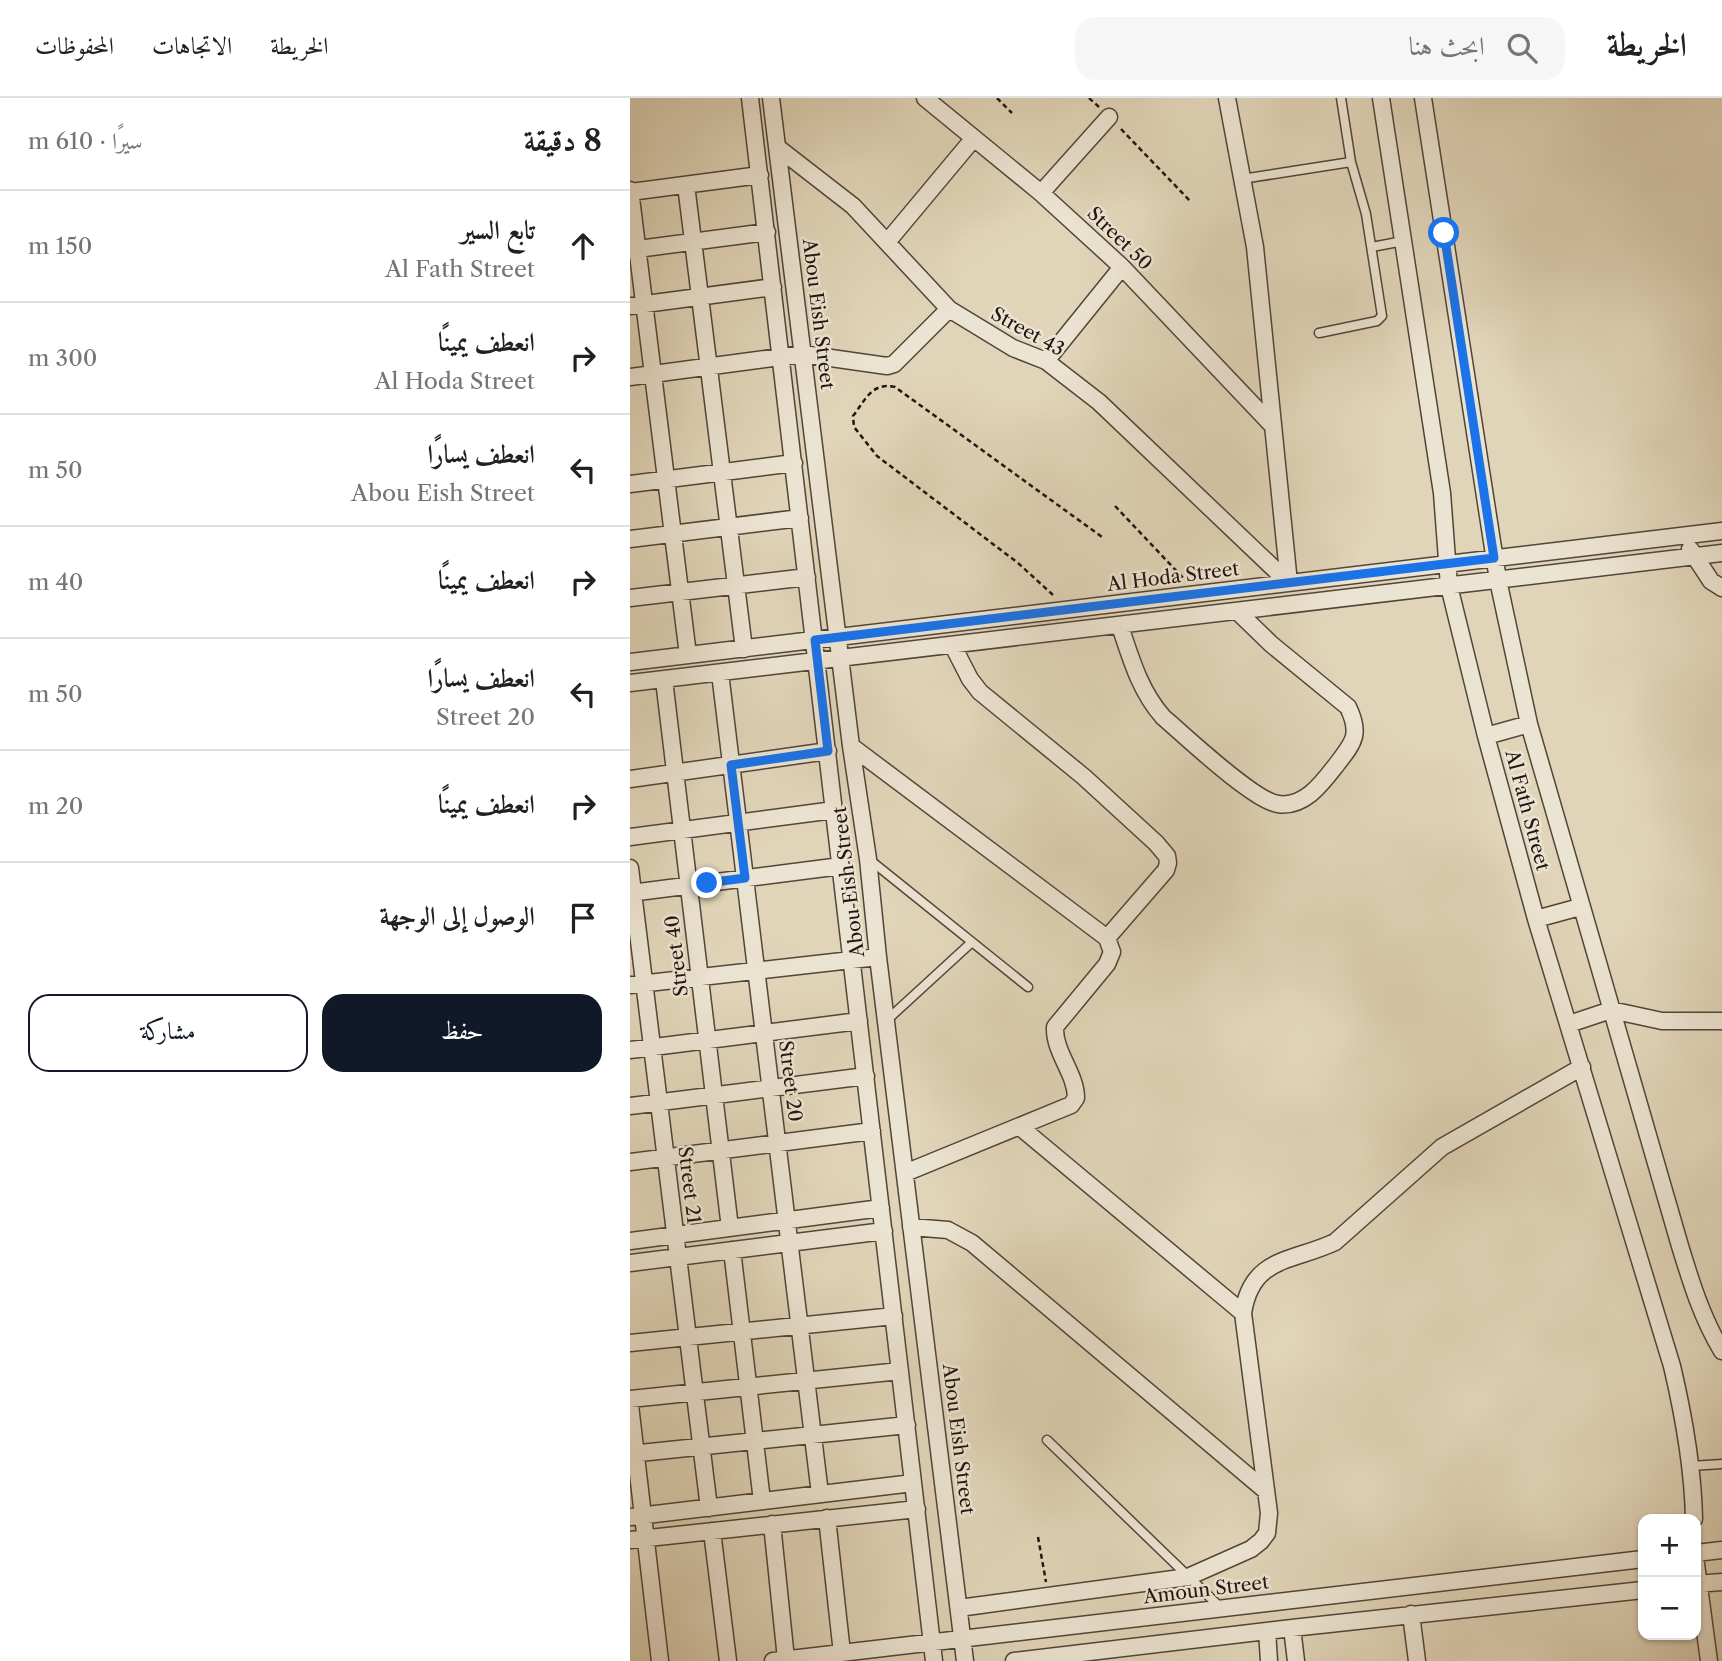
<!DOCTYPE html>
<html lang="ar">
<meta charset="utf-8">
<style>
:root{--surface:#fff;--page:#f6f6f6;--text:#202124;--muted:#757577;--line:#e0e0e0;--accent:#111827}
body{margin:0;font-family:"Libre Caslon Text",Amiri,serif;background:var(--page);color:var(--text);direction:rtl}
.controls{position:absolute;right:21px;bottom:21px;display:grid;overflow:hidden;border-radius:14px;box-shadow:0 2px 5px #0004}
.controls button{width:63px;height:63px;display:grid;place-items:center;padding:0;border:0;border-bottom:2px solid var(--line);background:var(--surface);color:var(--text);font:35px sans-serif}
.stop{position:absolute;width:21px;height:21px;margin:-16px;border:5px solid #1a73e8;border-radius:50%;background:#fff}
.stop.end{background:#1a73e8;border-color:#fff;box-shadow:0 2px 7px #0008}
.list{margin:0;padding:0;list-style:none}
h2{display:flex;justify-content:space-between;align-items:center;height:91px;margin:0;padding:0 28px;font-size:30px}
h2 small{font-size:23px;font-weight:400;color:var(--muted)}
.list li{display:grid;grid-template-columns:46px 1fr auto;gap:21px;align-items:center;box-sizing:border-box;height:112px;padding:0 28px;border-top:2px solid var(--line)}
.list b{display:block;font-size:26px;white-space:nowrap}
.list p{margin:0;font-size:23px;white-space:nowrap;color:var(--muted)}
.list em{font-size:23px;font-style:normal;color:var(--muted)}
.actions{display:flex;gap:14px;padding:21px 28px}
.actions a{flex:1;padding:16px 0;border:2px solid var(--accent);border-radius:21px;text-align:center;font-size:24px;color:var(--accent)}
.actions .main{background:var(--accent);color:#fff}
.icon{flex:none;width:38px;height:38px;fill:none;stroke:currentColor;stroke-width:2;stroke-linecap:round;stroke-linejoin:round}
.map{position:relative;flex:none;width:1092px;height:1563px;overflow:hidden;direction:ltr}
header{display:flex;align-items:center;gap:42px;box-sizing:border-box;height:98px;padding:0 35px;background:var(--surface);border-bottom:2px solid var(--line)}
header strong{font-size:33px}
nav{display:flex;gap:38px;margin-inline-start:auto;font-size:24px}
.search{width:490px;height:63px;background:var(--page);display:flex;align-items:center;gap:18px;box-sizing:border-box;padding:0 24px;border-radius:21px;color:var(--muted);font-size:26px}
main{display:flex}
aside{flex:1;background:var(--surface)}
.map>svg:first-child{display:block}
.lines{fill:none;stroke-linecap:round;stroke-linejoin:round}
.service-casing{stroke:#51453a;stroke-width:11}
.minor-casing{stroke:#51453a;stroke-width:19}
.path{stroke:#211510;stroke-width:2.5;stroke-dasharray:5 3.5;stroke-linecap:butt}
.service{stroke:#ece4d2;stroke-width:8}
.minor{stroke:#ece4d2;stroke-width:16}
.route{stroke:#1a73e8;stroke-width:9}
.labels{text-anchor:middle;stroke-width:5;stroke-linejoin:round;paint-order:stroke}
.street-label{font-size:19px;fill:#211510;stroke:#ece4d2}
</style>
<header>
<strong>الخريطة</strong>
<div class="search"><svg class="icon" aria-label="search" viewBox="0 0 24 24"><circle cx="10" cy="10" r="6"/><path d="M15 15l6 6"/></svg>ابحث هنا</div>
<nav><a>الخريطة</a><a>الاتجاهات</a><a>المحفوظات</a></nav>
</header>
<main>
<div class="map">
<svg width="1092" height="1563" viewBox="0 0 1092 1563">
<rect width="100%" height="100%" fill="#e1d5b9"/>
<filter id="stains"><feTurbulence type="fractalNoise" baseFrequency=".00286" numOctaves="4"/><feColorMatrix values="0 0 0 0 .2 0 0 0 0 .09 0 0 0 0 .02 0 0 0 .5 -.17"/></filter>
<radialGradient id="worn" r=".72"><stop offset=".6" stop-color="#630" stop-opacity="0"/><stop offset="1" stop-color="#630" stop-opacity=".3"/></radialGradient>
<g class="lines">
<defs>
<path id="service" d="M612,81l109,-17
M742,149l31,-6
M689,235l58,-12 5,-5 -16,-102 -15,-52 -10,-64
M240,762l158,127
M257,922l85,-78
M417,1342l174,168
M1061,1368l31,-2"/>
<path id="minor" d="M120,0l184,1563
M141,0l80,648 17,113 10,98 87,704
M295,0l116,95 81,74 149,157
M597,0l28,149 34,336
M751,0l61,395 7,93 37,150 50,183 136,447c12,51 21,101 22,153
M793,0l75,482 31,144 151,522c11,36 22,72 42,105
M147,49l76,59 96,103 64,39 33,13 53,41 190,181
M56,87l58,464
M0,92l58,465
M0,94l130,-17
M411,95l68,-76
M258,143l86,-103
M0,152l137,-18
M0,208l143,-19
M416,263l76,-94
M0,279l173,-23 84,12 7,-2 55,-55
M0,386l164,-21
M0,441l170,-21
M1060,451l21,32 11,7
M0,500l177,-21
M490,528c11,33 20,65 43,91 22,19 91,84 115,87 27,4 45,-22 59,-40 17,-22 24,-30 11,-57l-77,-63 -33,-32
M323,548l17,33 10,13 104,85 72,66 11,13 1,7 -2,7 -59,68
M0,564l1092,-131
M90,575l100,821
M34,582l66,548
M0,585l1092,-130
M856,638l43,-12
M221,648l256,192 5,14 -5,12 -52,63c-1,26 21,46 21,71l-5,7 -166,68
M0,681l198,-28
M0,739l204,-27
M0,770l79,640
M0,795l211,-27
M906,821l44,-12
M0,887l248,-28
M939,926l42,-14 51,11h60
M0,952l229,-29
M0,1008l236,-30
M390,1029l223,186
M0,1064l242,-31
M281,1129l37,3 24,13 294,248
M0,1143l251,-33
M102,1152l30,251
M0,1165l254,-32
M0,1245l264,-27
M0,1301l270,-28
M0,1307l30,256
M0,1356l277,-29
M0,1419l283,-34
M197,1420l15,135
M142,1426l14,135
M82,1433l16,130
M0,1442l287,-31
M1066,1455l26,-3
M1066,1466l13,97
M1066,1486l26,-2
M329,1510l229,-31 63,-28 10,-8 6,-8 2,-20 -26,-200c9,-57 50,-51 92,-71l107,-95 140,-80
M781,1516l6,47
M662,1530l4,33
M637,1533l2,30
M143,1563l870,-102
M384,1563l278,-33 351,-38"/>
</defs>
<use href="#service" class="service-casing"/>
<use href="#minor" class="minor-casing"/>
<path class="path" d="M367,0l15,15
M459,0l10,9
M491,31l70,73
M485,408l70,74
M423,497l-35,-32 -141,-107 -23,-29 -1,-11c13,-17 19,-34 42,-29l207,150
M408,1439l8,45"/>
<use href="#service" class="service"/>
<use href="#minor" class="minor"/>
</g>
<g class="lines">
<path class="route" d="M77,785l38,-5 -14,-113 97,-14 -13,-111 679,-82 -50,-325"/>
</g>
<g class="labels">
<g class="street-label">
<text transform="translate(490 140) rotate(44)" y="7">Street 50</text>
<text transform="translate(189 216) rotate(83)" y="7">Abou Eish Street</text>
<text transform="translate(398 233) rotate(29)" y="7">Street 43</text>
<text transform="translate(543 478) rotate(-7)" y="7">Al Hoda Street</text>
<text transform="translate(898 712) rotate(75)" y="7">Al Fath Street</text>
<text transform="translate(218 784) rotate(-97)" y="7">Abou Eish Street</text>
<text transform="translate(46 858) rotate(-97)" y="7">Street 40</text>
<text transform="translate(161 983) rotate(83)" y="7">Street 20</text>
<text transform="translate(60 1087) rotate(83)" y="7">Street 21</text>
<text transform="translate(329 1341) rotate(83)" y="7">Abou Eish Street</text>
<text transform="translate(576 1491) rotate(-7)" y="7">Amoun Street</text>
</g>
</g>
<rect width="100%" height="100%" filter="url(#stains)"/>
<rect width="100%" height="100%" fill="url(#worn)"/>
</svg>
<div class="controls">
<button>+</button>
<button>−</button>
</div>
<div class="stop" style="left:814px;top:135px"></div>
<div class="stop end" style="left:77px;top:785px"></div>
</div>
<aside>
<h2>8 دقيقة<small>سيرًا · 610 m</small></h2>
<ul class="list">
<li><svg class="icon" aria-label="ahead" viewBox="0 0 24 24"><path d="M12 20V5M6 11l6-6 6 6"/></svg><div><b>تابع السير</b><p>Al Fath Street</p></div><em>150 m</em></li>
<li><svg class="icon" aria-label="right" viewBox="0 0 24 24"><path d="M7 20v-9h11M14 6l5 5-5 5"/></svg><div><b>انعطف يمينًا</b><p>Al Hoda Street</p></div><em>300 m</em></li>
<li><svg class="icon" aria-label="left" viewBox="0 0 24 24"><path d="M17 20v-9H6M10 6l-5 5 5 5"/></svg><div><b>انعطف يسارًا</b><p>Abou Eish Street</p></div><em>50 m</em></li>
<li><svg class="icon" aria-label="right" viewBox="0 0 24 24"><path d="M7 20v-9h11M14 6l5 5-5 5"/></svg><div><b>انعطف يمينًا</b></div><em>40 m</em></li>
<li><svg class="icon" aria-label="left" viewBox="0 0 24 24"><path d="M17 20v-9H6M10 6l-5 5 5 5"/></svg><div><b>انعطف يسارًا</b><p>Street 20</p></div><em>50 m</em></li>
<li><svg class="icon" aria-label="right" viewBox="0 0 24 24"><path d="M7 20v-9h11M14 6l5 5-5 5"/></svg><div><b>انعطف يمينًا</b></div><em>20 m</em></li>
<li><svg class="icon" aria-label="arrive" viewBox="0 0 24 24"><path d="M6 21V4h12l-3 4 3 4H6"/></svg><div><b>الوصول إلى الوجهة</b></div></li>
</ul>
<div class="actions"><a class="main">حفظ</a><a>مشاركة</a></div>
</aside>
</main>
